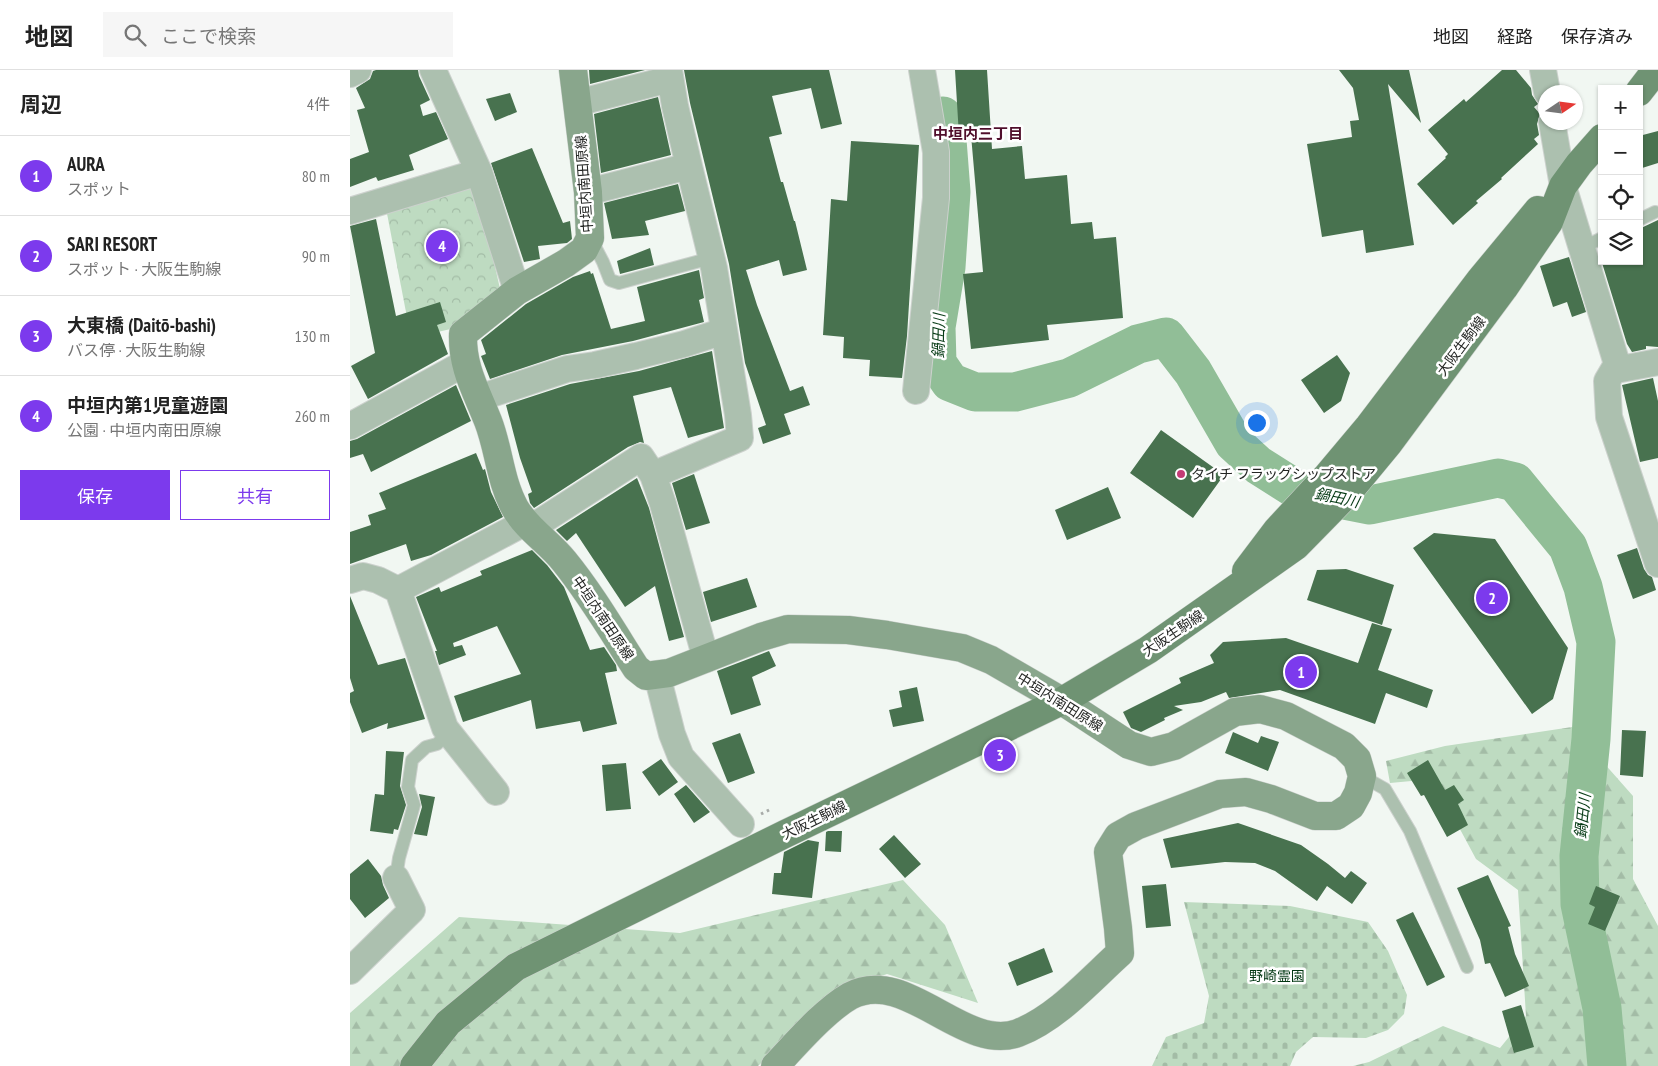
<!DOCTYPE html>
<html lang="ja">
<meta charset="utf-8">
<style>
:root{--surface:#fff;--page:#f6f6f6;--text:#222;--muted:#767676;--line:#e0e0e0;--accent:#7c3aed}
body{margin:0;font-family:"PT Sans Narrow","Noto Sans JP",sans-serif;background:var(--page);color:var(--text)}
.controls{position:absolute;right:15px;top:15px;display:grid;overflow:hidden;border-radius:0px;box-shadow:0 1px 4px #0004}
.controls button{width:45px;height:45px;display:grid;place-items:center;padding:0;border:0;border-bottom:1px solid var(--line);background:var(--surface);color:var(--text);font:25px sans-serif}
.compass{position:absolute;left:1188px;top:15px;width:45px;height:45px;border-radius:50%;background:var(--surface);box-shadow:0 1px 4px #0004;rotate:77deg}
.you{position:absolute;left:906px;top:352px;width:18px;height:18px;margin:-12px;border:4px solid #fff;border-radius:50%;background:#1a73e8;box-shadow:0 0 0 8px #1a73e833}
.badge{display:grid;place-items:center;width:32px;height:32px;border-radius:50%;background:var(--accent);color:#fff;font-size:16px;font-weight:700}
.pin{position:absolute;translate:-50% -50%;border:2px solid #fff;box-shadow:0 1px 5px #0006}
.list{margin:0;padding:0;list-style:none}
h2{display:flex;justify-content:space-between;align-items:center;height:65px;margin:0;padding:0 20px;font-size:21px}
h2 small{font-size:16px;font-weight:400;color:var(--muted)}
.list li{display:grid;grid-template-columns:32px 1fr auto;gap:15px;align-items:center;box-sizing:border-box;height:80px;padding:0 20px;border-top:1px solid var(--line)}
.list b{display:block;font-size:19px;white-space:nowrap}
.list p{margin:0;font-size:16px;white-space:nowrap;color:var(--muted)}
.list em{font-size:16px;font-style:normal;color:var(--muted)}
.actions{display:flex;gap:10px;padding:15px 20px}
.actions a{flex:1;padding:11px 0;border:1px solid var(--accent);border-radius:0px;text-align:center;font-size:18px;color:var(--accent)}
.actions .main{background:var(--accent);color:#fff}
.icon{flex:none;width:28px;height:28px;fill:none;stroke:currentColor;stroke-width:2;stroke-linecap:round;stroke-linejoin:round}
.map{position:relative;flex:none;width:1308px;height:996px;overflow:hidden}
header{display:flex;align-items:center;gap:30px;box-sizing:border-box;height:70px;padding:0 25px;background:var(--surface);border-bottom:1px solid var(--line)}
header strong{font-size:24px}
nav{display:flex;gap:28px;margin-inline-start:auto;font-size:18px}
.search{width:350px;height:45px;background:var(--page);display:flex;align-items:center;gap:12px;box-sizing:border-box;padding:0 18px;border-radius:0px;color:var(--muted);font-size:19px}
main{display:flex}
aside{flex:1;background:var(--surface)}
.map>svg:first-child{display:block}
.forest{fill:url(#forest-firs)}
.cemetery{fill:url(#cemetery-stones)}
.park{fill:url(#park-crowns)}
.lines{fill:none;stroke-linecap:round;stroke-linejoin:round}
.river{stroke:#91be97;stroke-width:39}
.building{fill:#48724f}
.lane-casing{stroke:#ccd1cd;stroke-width:14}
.street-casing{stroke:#ccd1cd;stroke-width:28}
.secondary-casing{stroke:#ccd1cd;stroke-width:29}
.primary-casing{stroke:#ccd1cd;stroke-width:29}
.path{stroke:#a7aba8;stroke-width:3;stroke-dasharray:2.5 4;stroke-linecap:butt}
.lane{stroke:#acc0af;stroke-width:12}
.street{stroke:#acc0af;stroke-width:26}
.secondary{stroke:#89a68c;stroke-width:28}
.primary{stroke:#6f9373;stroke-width:28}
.poi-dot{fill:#c43b76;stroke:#fff;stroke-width:2}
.labels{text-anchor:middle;stroke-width:5;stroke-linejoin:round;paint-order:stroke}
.street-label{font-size:14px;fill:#242624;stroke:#fff}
.poi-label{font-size:14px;fill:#242624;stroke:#fff;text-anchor:start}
.park-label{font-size:14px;fill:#023712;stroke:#fff}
.neighbourhood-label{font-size:15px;font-weight:bold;fill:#500e2b;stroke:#fff}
.water-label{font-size:15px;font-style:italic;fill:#083c17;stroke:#fff}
</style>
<header>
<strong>地図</strong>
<div class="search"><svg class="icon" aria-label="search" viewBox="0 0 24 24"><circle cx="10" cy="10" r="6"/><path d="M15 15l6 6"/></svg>ここで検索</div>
<nav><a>地図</a><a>経路</a><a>保存済み</a></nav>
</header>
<main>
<aside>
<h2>周辺<small>4件</small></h2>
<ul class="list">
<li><span class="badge">1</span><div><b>AURA</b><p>スポット</p></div><em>80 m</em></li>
<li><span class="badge">2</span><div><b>SARI RESORT</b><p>スポット · 大阪生駒線</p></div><em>90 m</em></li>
<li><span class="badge">3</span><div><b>大東橋 (Daitō-bashi)</b><p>バス停 · 大阪生駒線</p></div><em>130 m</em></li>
<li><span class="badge">4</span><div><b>中垣内第1児童遊園</b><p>公園 · 中垣内南田原線</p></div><em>260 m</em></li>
</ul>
<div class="actions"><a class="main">保存</a><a>共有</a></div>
</aside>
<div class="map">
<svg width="1308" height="996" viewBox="0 0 1308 996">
<defs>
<pattern id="forest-firs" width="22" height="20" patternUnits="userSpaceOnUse" patternTransform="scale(1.25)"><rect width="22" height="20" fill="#bedbc1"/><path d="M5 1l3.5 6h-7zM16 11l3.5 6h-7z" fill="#a3bca6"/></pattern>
<pattern id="cemetery-stones" width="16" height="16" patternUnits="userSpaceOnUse" patternTransform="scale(1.25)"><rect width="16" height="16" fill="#bedbc1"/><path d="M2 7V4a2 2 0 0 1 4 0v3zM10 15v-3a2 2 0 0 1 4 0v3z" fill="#a3bca6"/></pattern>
<pattern id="park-crowns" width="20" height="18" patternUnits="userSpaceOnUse" patternTransform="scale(1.25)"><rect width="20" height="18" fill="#bedbc1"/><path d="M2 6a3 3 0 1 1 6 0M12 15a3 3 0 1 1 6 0" fill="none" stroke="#a3bca6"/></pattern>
</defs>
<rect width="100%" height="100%" fill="#f1f7f2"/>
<path class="forest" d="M1222,657l61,69v83l25,47v140h-305l16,-4 74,-36 57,22 26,-32 -8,-126 -42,-31 -43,-80 -43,4 -4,-22 59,-15z
M553,810l42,45 33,78 -91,-29 -46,16 -83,76h-408v-53l109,-96 221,16z"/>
<path class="cemetery" d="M834,832l106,4 78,16 20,29 19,44 -3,19 -16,16 -22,8 -53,-1 -17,15 -6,14h-138l14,-29 38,-14 5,-27z"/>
<path class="park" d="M119,118l9,4 23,101 -37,33 -53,12 -27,-140z"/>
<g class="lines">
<path class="river" d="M593,46l4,24 4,52 -5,75 -10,60 1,36 13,19 25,10h40l54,-14 69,-34 28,-7 27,35 41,71 24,22 41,26 71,14 128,-27 17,4 53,65 15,40 13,55 -5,97 -12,117 1,48 22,104 5,58"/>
</g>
<path class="building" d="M26,0h42l1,6 11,24 -10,5 3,11 13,-4 12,27 -39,16 5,15 -36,11 -2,-4 -26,10v-28l19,-7 -12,-42 8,-2 -9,-20 14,-9 3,-8z
M239,0h56l-55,14z
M334,0h145l13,54 -21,5 -10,-41 -39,8 10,38 -13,3 12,45h2l11,39h1l12,49 -24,6 -4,-16 -33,10 11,35 33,86 13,-5 7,19 -26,9 7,20 -28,10 -5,-16 8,-3 -21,-62 -16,-99 -39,-161z
M605,0h32l5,79 30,-3 3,33 42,-4 4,49 21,-2 2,17 22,-2 7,81 -76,7 2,15 -78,9 -8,-75 20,-2 -12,-137 -12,1z
M989,0h70l12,53 -33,-39 26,161 -48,8 -3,-23 -41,7 -15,-93 45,-7 -2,-16 9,-1 -6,-32z
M1152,0h14l15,18 1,7 6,9 -4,3 6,7 -3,10 2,11 -5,4 4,5 -37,34 1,1 -26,22 2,2 -25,22 -36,-41 29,-26 -1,-1 3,-3 -20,-24 36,-31 2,3z
M160,23l7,19 -22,9 -9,-22z
M308,27l13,58 -70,18 -7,-59z
M1308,61v32l-19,6v-33z
M501,71l68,4 -12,191 -5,42 -33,-2 1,-16 -27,-2 1,-21 -21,-2 8,-136 16,2z
M182,78l31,75 7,-2 2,18 -5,4 -29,3 2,13 -16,3 -33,-99z
M328,114l7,27 -40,10 4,14 -37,4 -8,-36z
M26,149l20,97 44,-14 6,20 -9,3 11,29 -80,45 -17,-33 24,-13 -25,-127z
M1308,150v127l-12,-1v3l-14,3 -5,-8 -28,-91 3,-2v10h37v-32z
M300,178l4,17 -34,9 -3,-13z
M1219,187l17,55 -14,5 -5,-15 -14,5 -13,-41z
M349,200l5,28 -5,2 5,22 -71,19 -71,14 -72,24 -9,-23 5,-2 -5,-14 45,-36 47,-27 17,-6 1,3 2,-1 18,56 34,-8 -8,-34z
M362,281l12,77 -36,10 -17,-51 -38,9 11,47 -4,-1 -12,5 -94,61 -4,-5 -2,-9 4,-2 -12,-34 -14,-53 64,-21 69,-13z
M987,285l13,18 -9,28 -17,12 -23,-33z
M1303,308l5,23v57l-18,4 -18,-77z
M106,315l15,36 -100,51 -8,-18 -13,4v-17l7,-2z
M811,360l63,45 -31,43 -63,-45z
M126,383l7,17 2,-1 6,23 12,25 -72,38 -20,6 -5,-17 -56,20v-32l21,-7 -3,-10 18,-6 -7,-16z
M344,404l16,49 -24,7 -14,-47z
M287,408l12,30 35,129 -15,4 -14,-55 -30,21 -49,-74 -9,8 -11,-11z
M758,417l13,31 -54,22 -12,-30z
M1084,463l61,6 73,109 -15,51 -21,15 -119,-166z
M1287,478l7,21 4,6 4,2 4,13 -23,9 -16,-44z
M182,480l15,15 17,22 26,63 14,-3 12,18 1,6 -12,2 12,51 -34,8 -3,-11 -44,8 -5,-29 -68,22 -9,-26 67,-22 -24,-48 -44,17 1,4 8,-2 4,10 -27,10 -4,-14h2l-21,-54 23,-10 2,5 41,-17 -2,-4z
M996,499l48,16 -12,40 -75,-25 10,-30z
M397,508l10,29 -46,15 -8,-30z
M0,526l28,69 27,-7 20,61 -38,10 1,-6 -26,10 -12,-31v-9l4,-2 -4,-13z
M1022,553l20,6 -14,41 55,20 -6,18 -41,-15 -11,31 -95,-34 -51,8 -3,-6 -25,10 -27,4 9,4 -19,8 1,2 -24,12 -10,-4 -8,-16 58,-29 -2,-5 35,-15 -4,-8 13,-13 63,-4 72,25z
M419,581l7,15 -24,11 9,28 -30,10 -14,-44z
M567,617l7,34 -31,6 -4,-17 13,-3 -3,-16z
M1272,660l24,1 -3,46 -23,-2z
M883,662l25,11 3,-7 18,6 -11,29 -43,-18z
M390,663l15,40 -27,10 -16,-40z
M36,681l18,1 -4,34 6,19 -8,25 -4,-1 -1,5 -23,-3 5,-37 9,1z
M311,689l17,23 -19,14 -17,-24z
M1078,690l17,30 9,-5 10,15 -6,4 10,21 -21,12 -23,-42 -3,1 -14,-23z
M276,693l5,46 -25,2 -4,-46z
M336,715l24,27 -16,11 -20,-29z
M69,724l16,3 -8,39 -13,-2 8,-27z
M888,753l63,22 27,19 17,14 6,-7 16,12 -15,21 -25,-18 -10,15 -42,-30 -20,-8 -30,-1 -54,6 -8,-29z
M478,761h14l-1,21 -16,-1 1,-19z
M544,765l27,29 -16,14 -26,-29z
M458,770l11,2 -7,56 -40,-4 2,-21h7l3,-21z
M18,789l13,17 2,9 6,13 -24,20 -15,-19v-25z
M1138,805l23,51 -3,1 7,27 14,32 -24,11 -15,-34 -5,1 -5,-24 -23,-52z
M816,814l5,42 -25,2 -4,-42z
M1246,816l24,10 -15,35 -17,-7 7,-17 -6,-3z
M1063,842l32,65 -18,9 -31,-66z
M694,878l9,24 -36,14 -9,-23z
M1171,935l13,42 -20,6 -12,-42z"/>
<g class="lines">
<defs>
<path id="lane" d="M1289,150l16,-8
M241,169l12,23 7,18 9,3 92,-25
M1232,178l20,-10
M1012,706l23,13 25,42 57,136
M46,808l3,-20 15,-53 -6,-18 4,-27 14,-13 11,-3 6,-6 2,-10"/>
<path id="street" d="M83,0l46,102 38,119
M1193,0l4,22
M0,4l8,-4
M227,33l93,-24
M1202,52l11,64 54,178 4,5 37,-7
M238,122l101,-26 -14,-60 -6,-36
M0,141l129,-39
M1267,294l-10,17 2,36 49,147
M566,321l20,-193v-46l-14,-82
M129,328l88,-29 28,-4 41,-9 48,-12 40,-13
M0,356l115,-63
M303,405l87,-37 -2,-23 -24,-147 -25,-102
M181,458l110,-71 12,18 10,29 43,155
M0,510l13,-4 15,4 20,10
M307,605l15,59 9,23 60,67
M146,722l-51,-64 -47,-138 128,-68
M0,901l62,-61 -16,-32"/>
<path id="secondary" d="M223,0l15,122 2,46 -6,12 -18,13 -49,28 -54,43c-1,34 13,56 25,87 11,28 12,60 27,87 12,21 34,34 49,53 27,33 49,71 72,107l10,8 23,-3 92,-36 27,-8 60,1 39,5 75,13 29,12 71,41 67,44 22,7 23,-6 61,-34 25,-3 26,7 58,30 13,13 5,17 -4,17 -7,13 -15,10h-21l-44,-17 -25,-7 -26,2 -84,32 -18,10 -10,16 10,76 2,25c-30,27 -63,65 -102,80 -55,20 -112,-67 -168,-37 -25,14 -55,49 -75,70"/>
<path id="primary" d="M1289,22l17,-22
M896,501l31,-41 50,-54 42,-50 111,-146 58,-70
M64,996l34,-43 68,-56 269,-133 277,-133 86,-51 148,-104 50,-51 43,-52 115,-155 45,-66 14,-36 16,-22 23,-26"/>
</defs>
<use href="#lane" class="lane-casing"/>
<use href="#street" class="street-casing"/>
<use href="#secondary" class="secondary-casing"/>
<use href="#primary" class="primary-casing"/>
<path class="path" d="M411,744l10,-5"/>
<use href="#lane" class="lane"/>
<use href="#street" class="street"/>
<use href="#secondary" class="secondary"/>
<use href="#primary" class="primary"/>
</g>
<circle class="poi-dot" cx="831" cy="404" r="5"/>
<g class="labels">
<g class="street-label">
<text transform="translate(234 114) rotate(-94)" y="5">中垣内南田原線</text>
<text transform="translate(1111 276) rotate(-53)" y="5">大阪生駒線</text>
<text transform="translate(253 548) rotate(56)" y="5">中垣内南田原線</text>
<text transform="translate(823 563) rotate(-34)" y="5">大阪生駒線</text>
<text transform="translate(710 632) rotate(32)" y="5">中垣内南田原線</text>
<text transform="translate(464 750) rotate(-26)" y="5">大阪生駒線</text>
</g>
<g class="poi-label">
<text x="841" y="409">タイチ フラッグシップストア</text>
</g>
<g class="park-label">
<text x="927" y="911">野崎霊園</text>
</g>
<g class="neighbourhood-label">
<text x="628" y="69">中垣内三丁目</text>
</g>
<g class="water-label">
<text transform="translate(589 266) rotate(-89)" y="5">鍋田川</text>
<text transform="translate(987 428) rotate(12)" y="5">鍋田川</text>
<text transform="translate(1233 746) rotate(-84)" y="5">鍋田川</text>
</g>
</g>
</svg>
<div class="controls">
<button>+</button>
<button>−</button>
<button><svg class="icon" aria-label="locate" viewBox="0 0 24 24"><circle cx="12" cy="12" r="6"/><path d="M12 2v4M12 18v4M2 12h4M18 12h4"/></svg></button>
<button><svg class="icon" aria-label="layers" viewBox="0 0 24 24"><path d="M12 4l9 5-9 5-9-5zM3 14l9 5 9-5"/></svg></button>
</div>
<svg class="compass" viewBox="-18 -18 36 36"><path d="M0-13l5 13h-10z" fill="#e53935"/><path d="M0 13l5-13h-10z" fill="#767676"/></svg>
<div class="you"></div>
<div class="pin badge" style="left:951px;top:602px">1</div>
<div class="pin badge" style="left:1142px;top:528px">2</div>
<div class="pin badge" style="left:650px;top:685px">3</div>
<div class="pin badge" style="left:92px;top:176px">4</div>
</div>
</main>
